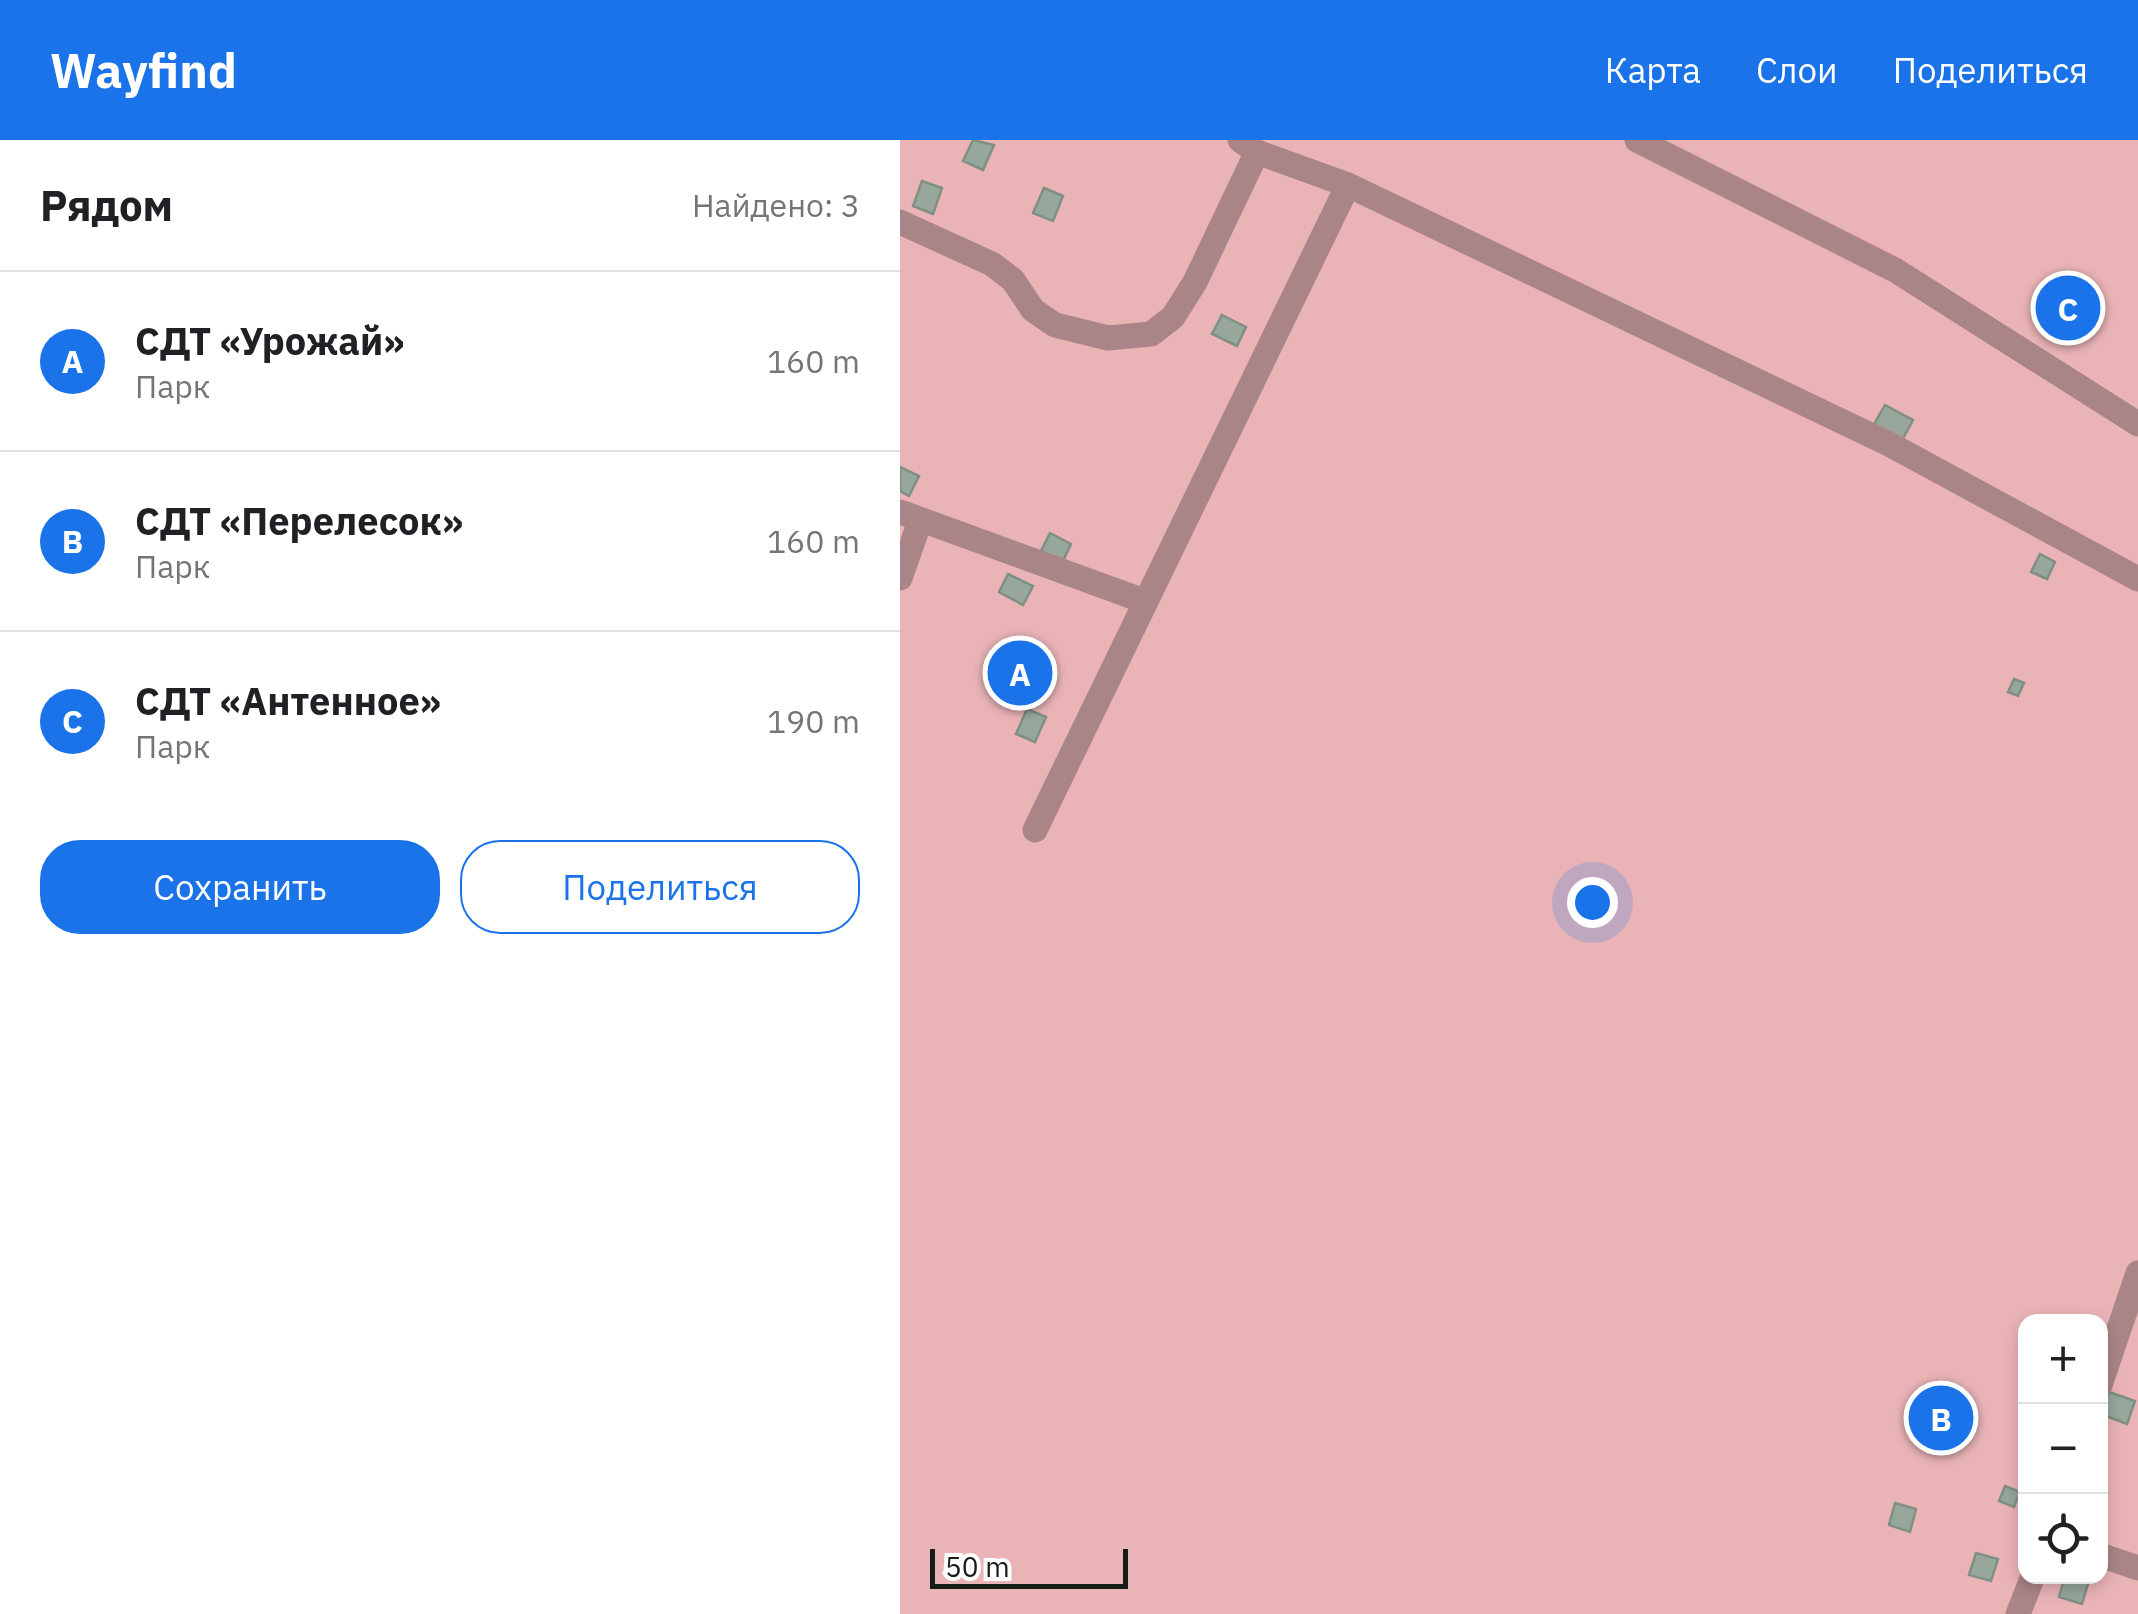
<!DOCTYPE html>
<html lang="ru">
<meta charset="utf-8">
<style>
:root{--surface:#fff;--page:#f6f6f6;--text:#202124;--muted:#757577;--line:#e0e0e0;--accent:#1a73e8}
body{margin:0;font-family:"IBM Plex Sans",sans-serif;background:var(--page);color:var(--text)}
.controls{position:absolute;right:30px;bottom:30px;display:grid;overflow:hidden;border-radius:20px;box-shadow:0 5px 15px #0003}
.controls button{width:90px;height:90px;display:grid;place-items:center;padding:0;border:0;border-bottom:2px solid var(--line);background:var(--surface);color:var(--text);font:50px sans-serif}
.scale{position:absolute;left:30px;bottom:25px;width:198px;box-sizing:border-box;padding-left:10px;border:5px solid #151b17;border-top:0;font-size:28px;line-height:35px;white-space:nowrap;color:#151b17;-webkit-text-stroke:8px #fff;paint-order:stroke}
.you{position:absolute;left:692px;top:762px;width:35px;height:35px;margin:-25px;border:8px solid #fff;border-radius:50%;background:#1a73e8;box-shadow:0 0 0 15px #1a73e833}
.badge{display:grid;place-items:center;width:65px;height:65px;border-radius:50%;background:var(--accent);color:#fff;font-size:32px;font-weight:700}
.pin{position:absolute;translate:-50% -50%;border:5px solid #fff;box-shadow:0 2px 10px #0006}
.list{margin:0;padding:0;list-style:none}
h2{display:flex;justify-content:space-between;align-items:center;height:130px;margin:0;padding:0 40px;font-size:42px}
h2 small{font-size:32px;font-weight:400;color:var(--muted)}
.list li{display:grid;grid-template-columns:65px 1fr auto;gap:30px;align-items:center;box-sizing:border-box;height:180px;padding:0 40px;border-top:2px solid var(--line)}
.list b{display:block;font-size:38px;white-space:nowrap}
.list p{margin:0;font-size:32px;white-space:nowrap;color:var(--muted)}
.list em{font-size:32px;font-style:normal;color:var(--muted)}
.actions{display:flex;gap:20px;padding:30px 40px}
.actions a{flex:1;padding:22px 0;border:2px solid var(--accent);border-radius:40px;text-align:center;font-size:35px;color:var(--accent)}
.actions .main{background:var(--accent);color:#fff}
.icon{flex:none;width:55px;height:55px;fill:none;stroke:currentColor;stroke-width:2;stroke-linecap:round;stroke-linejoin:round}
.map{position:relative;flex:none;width:1238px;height:1474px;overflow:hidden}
header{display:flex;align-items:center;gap:60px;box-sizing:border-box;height:140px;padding:0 50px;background:var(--accent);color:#fff}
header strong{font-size:48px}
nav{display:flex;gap:55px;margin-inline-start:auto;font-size:35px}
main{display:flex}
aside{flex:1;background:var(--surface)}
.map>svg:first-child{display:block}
.green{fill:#eab4b7;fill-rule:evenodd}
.building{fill:#97a79b;stroke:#808f84;stroke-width:2.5}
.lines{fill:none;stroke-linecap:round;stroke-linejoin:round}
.minor{stroke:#aa8587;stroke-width:25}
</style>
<header>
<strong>Wayfind</strong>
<nav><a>Карта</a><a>Слои</a><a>Поделиться</a></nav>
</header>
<main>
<aside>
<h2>Рядом<small>Найдено: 3</small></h2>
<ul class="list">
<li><span class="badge">A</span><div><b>СДТ «Урожай»</b><p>Парк</p></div><em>160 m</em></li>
<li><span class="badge">B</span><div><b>СДТ «Перелесок»</b><p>Парк</p></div><em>160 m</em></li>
<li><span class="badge">C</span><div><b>СДТ «Антенное»</b><p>Парк</p></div><em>190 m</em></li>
</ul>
<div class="actions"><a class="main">Сохранить</a><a>Поделиться</a></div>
</aside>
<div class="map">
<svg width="1238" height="1474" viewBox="0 0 1238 1474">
<rect width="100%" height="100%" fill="#d3e3d8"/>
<path class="green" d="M0,0h1238v1474h-1238zM1126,1182h74v254h-74z"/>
<path class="building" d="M73,0l21,5 -11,25 -20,-9z
M22,41l20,7 -9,26 -20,-8z
M144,48l19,8 -10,25 -20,-8z
M322,175l24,12 -9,19 -25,-12z
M985,265l28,15 -12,22 -28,-16z
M0,327l19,9 -10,20 -9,-5z
M150,393l21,11 -9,19 -22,-10z
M1140,414l15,8 -8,17 -16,-7z
M108,434l25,12 -10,19 -24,-13z
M1114,539l10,4 -6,13 -10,-4z
M127,569l19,8 -11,25 -19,-8z
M1209,1252l26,9 -8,23 -26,-10z
M1105,1346l15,6 -6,15 -15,-6z
M995,1363l21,6 -6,23 -21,-7z
M1076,1413l22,6 -7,22 -22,-6z
M1165,1436l25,1 -8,27 -23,-7z"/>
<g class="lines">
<path class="minor" d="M340,0l17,12 91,33
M737,0l258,130 243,154
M0,82l92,42 21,16 20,30 22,15 53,13 43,-4 22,-17 22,-35 62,-130
M0,372l244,89
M0,438l20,-57
M135,690l313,-645 541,259 249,135
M1200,1245l38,-112
M1200,1415l38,13
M1118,1474l15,-38"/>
</g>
</svg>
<div class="controls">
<button>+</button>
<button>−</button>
<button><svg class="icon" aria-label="locate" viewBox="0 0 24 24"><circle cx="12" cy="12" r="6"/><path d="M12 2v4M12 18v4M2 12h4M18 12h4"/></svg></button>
</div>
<div class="scale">50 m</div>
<div class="you"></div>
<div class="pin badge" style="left:120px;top:533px">A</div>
<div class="pin badge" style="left:1041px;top:1278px">B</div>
<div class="pin badge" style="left:1168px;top:168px">C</div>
</div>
</main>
